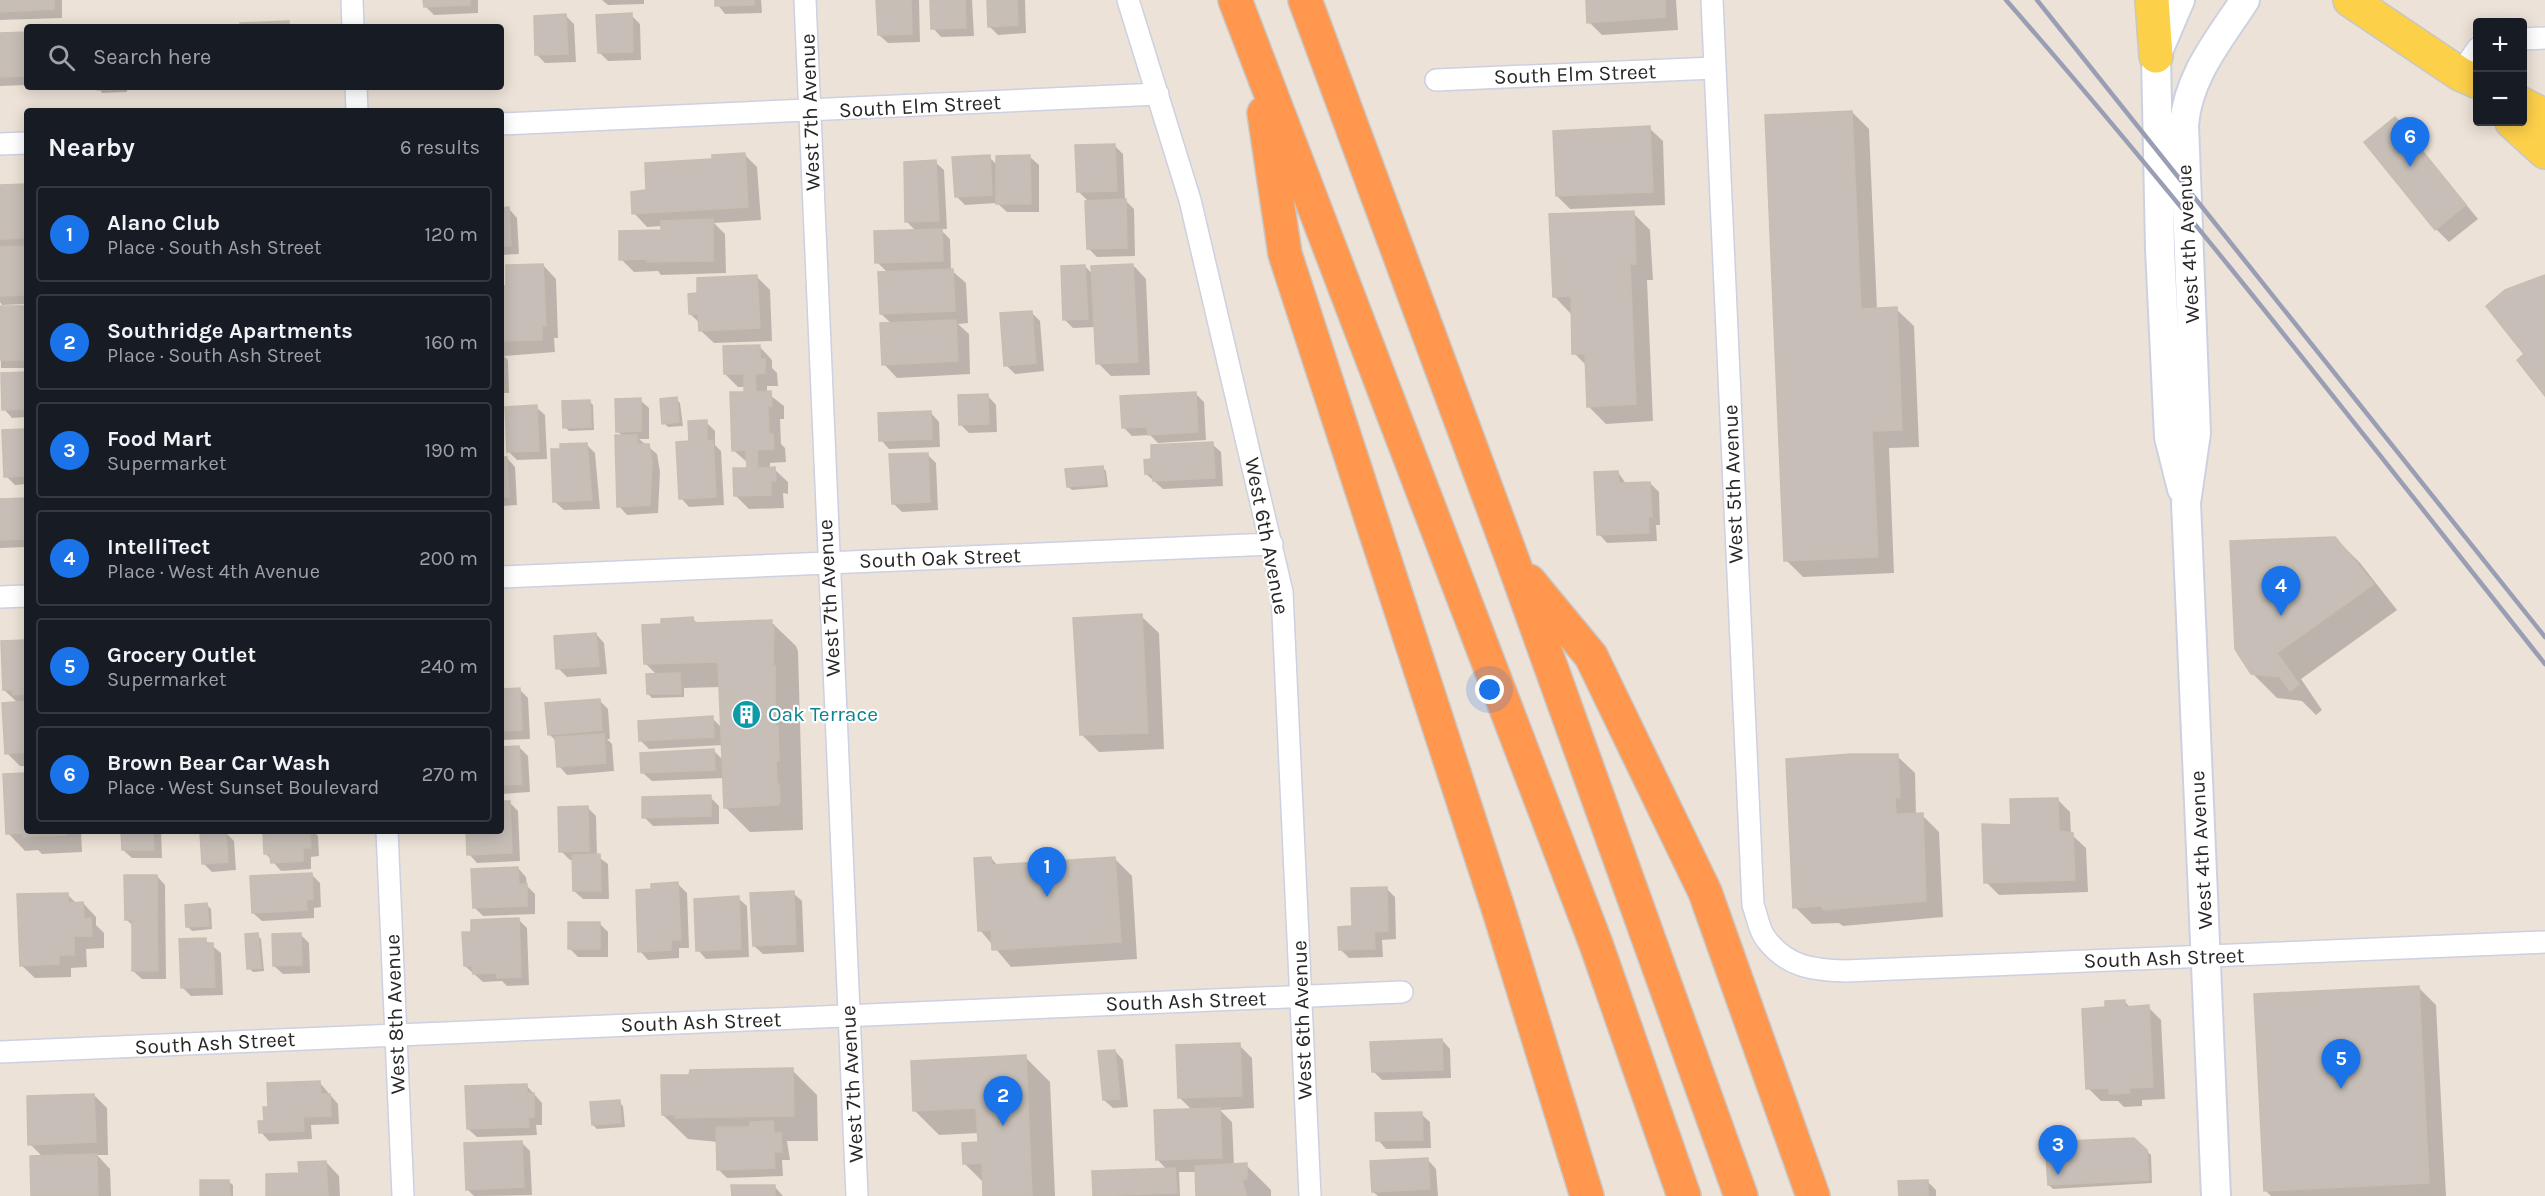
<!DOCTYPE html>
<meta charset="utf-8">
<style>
:root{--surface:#171b24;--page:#242831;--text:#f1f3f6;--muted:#9ea1a6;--line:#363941;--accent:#1a73e8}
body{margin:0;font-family:Karla,sans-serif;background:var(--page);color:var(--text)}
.controls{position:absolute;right:18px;top:18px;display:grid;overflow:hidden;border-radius:6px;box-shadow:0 3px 15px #0003}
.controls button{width:54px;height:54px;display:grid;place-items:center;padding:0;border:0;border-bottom:2px solid var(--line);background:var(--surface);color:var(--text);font:30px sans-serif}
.you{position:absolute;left:1490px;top:690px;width:21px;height:21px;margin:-15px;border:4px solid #fff;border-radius:50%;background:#1a73e8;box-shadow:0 0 0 9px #1a73e833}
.badge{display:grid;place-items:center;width:39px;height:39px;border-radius:50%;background:var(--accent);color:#fff;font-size:20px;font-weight:700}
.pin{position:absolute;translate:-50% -50px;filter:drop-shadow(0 2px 3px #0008)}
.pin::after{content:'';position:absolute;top:32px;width:21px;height:18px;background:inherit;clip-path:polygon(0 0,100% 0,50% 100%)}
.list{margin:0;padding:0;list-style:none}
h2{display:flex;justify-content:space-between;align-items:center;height:78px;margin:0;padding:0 24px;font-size:26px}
h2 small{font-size:20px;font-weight:400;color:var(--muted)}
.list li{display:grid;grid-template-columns:39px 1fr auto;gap:18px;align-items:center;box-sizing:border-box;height:96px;margin:0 12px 12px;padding:0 12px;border:2px solid var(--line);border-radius:6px}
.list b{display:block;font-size:22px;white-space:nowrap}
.list p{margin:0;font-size:20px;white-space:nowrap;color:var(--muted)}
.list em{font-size:20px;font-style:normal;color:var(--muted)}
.icon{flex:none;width:33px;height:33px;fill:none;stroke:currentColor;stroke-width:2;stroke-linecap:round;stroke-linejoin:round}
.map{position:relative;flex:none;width:2545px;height:1196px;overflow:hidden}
.search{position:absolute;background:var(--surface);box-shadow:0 3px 15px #0003;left:24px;top:24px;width:480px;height:66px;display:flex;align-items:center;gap:15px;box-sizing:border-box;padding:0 21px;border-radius:6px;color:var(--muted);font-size:22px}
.panel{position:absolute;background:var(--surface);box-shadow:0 3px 15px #0003;left:24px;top:108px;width:480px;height:726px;border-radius:6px}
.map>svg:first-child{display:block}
.shadow{fill:#0003}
.building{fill:#c7bfb7;stroke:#c7beb1;stroke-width:1.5}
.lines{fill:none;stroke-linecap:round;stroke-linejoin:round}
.street-casing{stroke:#ccd1e2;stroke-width:24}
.secondary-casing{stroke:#ccd1e2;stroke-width:32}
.primary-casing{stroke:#c7c7c7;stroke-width:36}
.highway-casing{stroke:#c7c7c7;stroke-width:36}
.street{stroke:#fff;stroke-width:21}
.secondary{stroke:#fff;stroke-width:28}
.primary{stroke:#fdd04a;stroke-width:33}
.highway{stroke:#ff974f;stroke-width:33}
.rail{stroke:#9a9eb4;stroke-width:4.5}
.labels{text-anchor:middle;stroke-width:4.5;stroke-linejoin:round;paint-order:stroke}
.street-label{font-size:21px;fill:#272727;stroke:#fff}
.culture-label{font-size:21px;fill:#0d838f;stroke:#fff;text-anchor:start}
</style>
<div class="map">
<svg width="2545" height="1196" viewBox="0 0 2545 1196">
<rect width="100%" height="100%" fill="#ece2d7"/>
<path class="shadow" d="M0,0h62v18l-62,2z
M425,0h53v13l-44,2 -9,-9z
M602,0h42v4l-36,1z
M714,0h47l1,13 -37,1z
M878,0h41l1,42 -32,1 -9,-8z
M931,0h41l2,36 -33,1 -8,-9z
M988,0h37l1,33 -28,2 -9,-9z
M1588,0h88l2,30 -76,5 -13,-13z
M631,15l9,9 1,36 -33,1 -9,-9z
M566,16l8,8 2,38 -31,1 -8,-8z
M27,34v51l-27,1v-51z
M98,87h29v5l-25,1z
M1852,112l17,17 8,180h19l18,17 5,121 -30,1 5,125 -91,4 -17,-17z
M2395,119l83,100 -29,23 -13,-13z
M1649,128l14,13 2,64 -95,4 -13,-13z
M1114,145l9,9 2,46 9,9 1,47 -38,1 -8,-8 -2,-49 -9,-9z
M744,154l13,13 4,53 -47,3 11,11 1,39 -65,2 -3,-4 -24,1 -13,-13 41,-28v-5l-15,1 -13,-14 14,-21 66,-31z
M989,157l8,8 33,-8 9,8v47h-32l-10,-9 -32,2 -9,-9z
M935,162l9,8 3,59h-7l10,10 1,31 15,13 2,40 -10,1 11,10 1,40 -73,4 -13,-14 8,-40 -11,-10 7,-41 -11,-11 39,-31 -9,-9z
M27,185v119l-25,1 -2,-3v-115z
M501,209h8l8,9 2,36 -18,1z
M1633,213l17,17 3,50h-6l6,141 -47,3 -18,-18 -1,-40 -13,-13 -3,-39 -17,-18z
M543,265l13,14 2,59h-4l1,14 -51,4 4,4 1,33h-8v-105h7z
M1133,265l13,14 4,96 -39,1 -13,-13 -2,-36 -23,1 -9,-9 21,-53 8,9z
M757,277l13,13 2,51 -58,2 -14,-13v-7l-10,-9 9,-19z
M27,307v61h-26l-1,-60z
M1031,312l9,9 4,50 -29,3 -9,-9z
M759,346l13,14v8l5,5 1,13h-11v7l17,13v13h-4l1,25 4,4 1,14 -16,1v6h4l14,13v12l-5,-1 1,15 -35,1 -13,-13 12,-27v-6l-15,-13 12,-63h-7l-13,-13z
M27,374v43l-15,1 -8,-9z
M1195,393l9,9 2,38 -48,3 -8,-8 -18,1 -8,-8z
M988,396l8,9 1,27 -28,1 -9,-9z
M676,399l4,4 3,23 -15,1 -4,-4z
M640,400l9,8v31h-10l18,15 3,18 -2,41 -31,2 -8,-9 4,-70 -6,-5z
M589,401l4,4 1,25 -25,1 -4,-4z
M536,407l9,8 2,44 -30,1 -9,-9z
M931,413l8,9 1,25 -51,2 -8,-9z
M706,422l9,9v14l6,6 3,54 -35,2 -8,-9 9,-55z
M27,431v53l-12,1 -9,-9z
M586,444l9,9 5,56 -36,1 -9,-8z
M1212,444l9,8 2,34 -60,3 -17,-15z
M927,454l9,9 2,47 -36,2 -9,-9z
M501,458h6l8,9 2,38 -16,1z
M1102,467l4,4 2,16 -36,3 -4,-3z
M1618,472l8,12 24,-1 9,9 1,33h-4l1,16 -50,2 -8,-9z
M27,499v48l-27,1v-48z
M2335,538l25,25 37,47 -96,69 21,31 -6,5 -14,-14 -25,-3 -25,-25z
M1141,616l18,17 5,116 -65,3 -18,-18z
M693,619l5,5 73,-2 25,24 2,5 5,179 -53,2 -25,-25 -1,-29 -72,3 -9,-8 71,-22 9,9v-15l-74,4 -8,-8 71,-23 10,10 -1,-41 -37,1v9l-32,1 -4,-4 9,-19 -11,-11 17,-39z
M596,634l8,9 3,31 -40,3 -9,-9z
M27,641v125h-7l-13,-13 11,-50 -14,-13z
M520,690l8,8 2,41 -29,1v-49z
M599,700l9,9 2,30h-3l5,5 2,27 -47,4 -8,-9 -2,-24 -8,-8z
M519,747l9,9 2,36 -29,2v-46z
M1897,756l18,17 1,42h6l17,17 4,85 -100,9 -4,-3 -27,1 -17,-17z
M27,774v57h54l1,21 -40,2 -4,-4 -13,1 -17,-18z
M710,797l9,9v18l-66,2 -9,-9z
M2057,799l13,13 1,22 15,14 2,44 -89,3 -13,-13 27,-56z
M509,802l9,9 2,50 -43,2 -8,-9 -1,-23h33v-28z
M588,808l8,8 1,40 11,8 1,35h-26l-9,-8 -1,-31h-3l-9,-9z
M123,831h38l1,27h-30l-9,-8z
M265,831h48l5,5 1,20 -8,1v12l-30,2 -15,-17z
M225,832l9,9 2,29 -24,2 -9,-9z
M991,858l7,8 117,-7 17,17 5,83 -126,8 -31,-37z
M518,868l8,9 1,9 8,8v20l-52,2 -9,-9z
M311,874l9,9 1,24 -7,1v10l-52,3 -9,-8z
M157,876l8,9 1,94h-24l-9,-8v-45l-7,-7z
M678,884l9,9 2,55h-10v10l-31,2 -8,-9z
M1386,888l9,9 1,42 -14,1 1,17 -34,1 -9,-9z
M793,893l9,8 2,51 -41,2 -9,-8z
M67,894l10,10 6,-1 13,14v8l8,8v15l-18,1 1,18 -16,1v9l-36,1 -14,-13z
M738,898l9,8 2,51 -43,2 -8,-9z
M207,905l4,4 1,20 -20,2 -4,-4z
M518,919l9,9 2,57 -22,1 -5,-5 -19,1 -18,-16 8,-33z
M600,924l8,8v25h-30l-8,-8z
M300,934l9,9 1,30 -27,1 -9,-8z
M257,935l4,4 3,32 -11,1 -4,-4z
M205,940l16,13 2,42 -32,1 -9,-9z
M2418,987l18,18 10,191h-175l-5,-5z
M2124,1001l7,7 17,-1 13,13 4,79 -23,1v6l-18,1 -6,-6h-17l-13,-13 19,-79z
M1442,1040l8,9 1,29 -69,2 -8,-8z
M1239,1045l13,13 2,50 -34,2 12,12 2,44 12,-1 25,25v6h-73l-2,-24h-17l1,24h-85l-1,-23 73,-3 -10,-11 35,-49 -13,-13z
M1115,1051l8,9 5,47 -15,1 -9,-8z
M1025,1057l25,25 5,114h-70l-1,-13 -20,-20 15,-20v-10l-40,2 -25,-25z
M792,1070l25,25 1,46h-31l3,19h-8l1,16 -56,2 -9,-9v-27l-30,-3 -25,-24z
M320,1083l18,21 1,20 -28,1 1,14 -43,2 -8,-9 9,-24z
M526,1085l16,18v22h-6l1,10 -60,2 -9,-8z
M94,1095l13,13 1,47h-11l13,14 1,27h-79l11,-39 -13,-13z
M619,1102l4,4 2,21 -28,2 -4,-4z
M1421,1114l9,8 1,26 -45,1 -8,-9z
M2134,1139l17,16 1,28 -99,6 -4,-4z
M521,1142l9,9 2,44 -58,1 -7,-7z
M1428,1160l8,9 2,27h-60l-5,-4z
M326,1162l13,14 1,20h-72z
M1927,1181l9,9v6h-36z
M229,1182l4,3v11h-32z
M774,1186l9,10h-50z"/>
<path class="building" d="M0,0h54v9l-54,3z
M423,0h47v5l-46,2z
M715,0h39v5l-39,1z
M876,0h35l1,34 -34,1z
M930,0h35l1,28 -35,1z
M987,0h30l1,25 -30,2z
M1586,0h79v17l-78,6z
M632,13l1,39 -35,1 -2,-38z
M566,14l2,40 -33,1 -1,-39z
M289,21v6h-49v-4z
M27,32v44l-27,1v-44z
M97,87h26l1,1 -27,2z
M1852,111l9,198 36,-2 5,123 -30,1 6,126 -94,4 -19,-446z
M2395,117l71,88 -31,25 -71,-88z
M1650,126l3,66 -97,4 -3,-65z
M1115,144l2,47 -40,1 -2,-47z
M745,153l3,54 -116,7 -1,-22 15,-2 -1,-27 67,-4v-4z
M990,155l2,40 -37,2 -3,-40z
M1030,155l1,49h-35v-48z
M936,160l3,61 -34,1 -1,-60z
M27,184v54l-27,1v-54z
M1126,199l1,49 -40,1 -2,-48z
M509,207l2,39h-10v-38z
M1634,211l2,53h-6l6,140 -49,3 -2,-53h-13l-1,-58 -18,1 -4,-83z
M713,219v42l-66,1v-3l-28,1v-29l42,-1v-9z
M942,229l1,32 -68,2 -1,-32z
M27,246v49l-27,1v-49z
M543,264l3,62h-4v14l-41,1v3v-58h5v-21z
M1133,264l5,98 -42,2 -5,-98z
M1085,265l3,54 -25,1 -2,-54z
M953,269l2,42 -75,3 -2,-42z
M757,275l3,53 -61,3 -1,-17h-9l-1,-20 9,-1v-15z
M2545,275v121l-28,-36 7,-6 -38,-48 19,-16z
M0,306h27v54h-27z
M1032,311l4,52 -32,3 -4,-53z
M956,320l2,41 -76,4 -2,-42z
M760,345v14h5v14l-10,1 1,18 15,-1 1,15h-4l1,28h4l1,15 -17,1 1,18 17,-1 1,14h-5v14l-37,1 -1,-28h14l-1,-18 -14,1 -2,-59h14v-18h-20l-1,-28z
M27,372v37l-25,1 -1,-37z
M1196,392l2,40 -50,3 -1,-8 -25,1 -2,-32z
M988,394l1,30 -30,1 -1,-30z
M677,397l2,25 -17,2 -2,-25z
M641,398v33l-25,1 -1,-33z
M590,400l1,27 -28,1 -1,-27z
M537,405l2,46 -32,1 -2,-45z
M931,411l1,28 -53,2 -1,-28z
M707,420v21l6,-1 3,57 -37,2 -3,-57 13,-1 -1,-20z
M27,429v47l-23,1 -2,-47z
M615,435h22v9h12l3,18 -2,43 -33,2z
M1213,442l2,36 -62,3 -1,-7h-7l-1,-14 7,-1v-14z
M587,443l5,57 -39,2 -2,-53h9v-5z
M928,453l2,49 -38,2 -3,-50z
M501,457h6l2,40h-8z
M1103,466l2,18 -38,3 -2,-18z
M1618,471l1,12 31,-1 2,35h-4l1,16 -52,2 -3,-63z
M27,498v41l-27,1v-41z
M2335,537l39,47 -97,69 22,31 -9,7 -10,-14 -29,-3 -16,-25 -5,-108z
M1142,614l6,119 -68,2 -7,-117z
M693,617l1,6 78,-3 -1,5h3l-1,40 2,1v60h3l1,35h-3l1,23h2l1,18 -2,3 -54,3 -6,-146 -74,2 -2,-39 19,-1v-5z
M596,633l3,33 -43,3 -2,-33z
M27,640v54l-14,1v-5h-10l-2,-49z
M680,673l1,21h-34l-1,-20z
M520,688l2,42 -21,1v-42z
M600,699l2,31 -54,5 -3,-32z
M27,701v51l-22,2 -3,-51z
M713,716l1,21 -75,4 -1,-20z
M604,734l2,29 -49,4 -2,-30z
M519,746l3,38 -21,1v-38z
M714,749l1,21 -74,3 -1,-20z
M1851,754h47l2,44 -5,-1 1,17 27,-1 3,88 -102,9 -3,-4 -28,2 -7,-149z
M27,773v58h38l1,4 -43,2v-4l-17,1 -3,-60z
M711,795v21l-69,2v-21z
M2058,798l1,33 14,2 2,47 -91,3 -2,-59 29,1 -1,-26z
M501,801h9l2,52 -45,2 -1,-24h35z
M588,806l1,45 -30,1 -1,-45z
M121,831h32l1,19h-32z
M226,831l2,31 -26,2 -2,-32z
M263,831h47l1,17h-8v13l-32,2 -1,-9h-6z
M600,854l1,37h-28l-1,-36z
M991,857l1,8 123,-8 6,85 -129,8 -1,-20 -13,1 -4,-73z
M518,867l1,17h8v22l-54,2 -2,-39z
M312,873l1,26 -7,1 1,10 -55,3 -2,-37z
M124,875h33v44l-32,1z
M678,882l3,58h-10v10l-33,2 -2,-62 15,-1v-5z
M1387,887l1,44 -14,1 1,17 -36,1 -1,-23 14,-1 -1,-38z
M794,891l2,53 -43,2 -3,-53z
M68,893v10l15,-1 1,17 7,-1 1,18h-18v19h-15v9l-39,2 -3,-72z
M739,896l2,53 -45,2 -2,-52z
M207,903l2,23 -23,1 -1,-22z
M519,918l2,59 -24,1v-5l-24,1 -1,-8h-8l-2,-34h9v-12z
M157,919l1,52h-26v-51z
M568,922h32v27h-32z
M258,933l3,35 -14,1 -2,-35z
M301,933l1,32 -29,1 -1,-32z
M206,938v5h7l2,44 -34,1 -2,-49z
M2419,986l10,197 -165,8 -10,-197z
M2125,1000v7l24,-2 4,82 -24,1 1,5 -21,1v-6l-23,1 -4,-80 23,-2v-6z
M1442,1039l1,31 -71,2 -2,-30z
M1240,1043l2,53 -64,2 -2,-53z
M1115,1050l5,49 -17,1 -5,-49z
M1026,1055l6,141h-49l-1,-33 -19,1 -1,-21 16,-1 -2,-34 -63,3 -2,-50z
M793,1068l1,48 -119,2v-3h-13l-1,-40h28l1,-5z
M320,1081l1,13h9l1,22 -28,1 1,14 -45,2 -1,-12h6l-1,-14h5l-1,-24z
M527,1084v9h7v24h-6l1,10 -62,2 -2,-43z
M94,1094l2,48 -68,3 -1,-49z
M620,1100l1,23 -29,2 -2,-23z
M1220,1108l2,50 -66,2 -2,-50z
M1422,1112l1,28 -47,1 -1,-28z
M773,1121l1,12h7l1,19h-8l1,16 -58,2 -1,-43h34v-5z
M2134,1138l13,12 2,30 -101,5 -3,-43z
M522,1141l2,46 -58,3 -2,-47z
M97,1154l1,42h-67l-1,-40z
M1428,1158l2,31 -58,3 -2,-31z
M326,1161l2,35h-62v-22l33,-1 -1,-11z
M1247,1163v16l-5,1 5,16h-51l-1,-30z
M1175,1168l2,25 -84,3 -1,-25z
M200,1180h29l1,16h-30z
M1928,1180v16h-29l-1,-15z
M731,1185h44v11h-43z"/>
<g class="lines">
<defs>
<path id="street" d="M352,0l1,27
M805,0l52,1196
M1128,0l62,200 92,392 28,604
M1712,0l41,905c4,10 6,26 13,34 21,28 47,31 79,32l700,-29
M2522,39l23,-1
M2460,74l18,-26
M1436,80l278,-12
M356,87l1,24
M501,124l657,-30
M0,144l27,-1
M501,577l771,-33
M0,597l27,-1
M387,831l16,365
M0,1052l1402,-60"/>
<path id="secondary" d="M2180,0l-24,56 4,193 9,188 13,52
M2216,1196l-30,-693 10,-70 -12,-308c4,-49 35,-85 61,-125"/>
<path id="primary" d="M2152,0l4,56
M2350,0l110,74 18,8
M2522,104l23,12
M2512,122l33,30"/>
<path id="highway" d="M1235,0l361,944 88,252
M1305,0l209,564 227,632
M1264,113l21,141 215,660 87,282
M1529,581l62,75 114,236 108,304"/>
</defs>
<use href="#street" class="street-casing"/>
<use href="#secondary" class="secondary-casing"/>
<use href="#primary" class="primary-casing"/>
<use href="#highway" class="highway-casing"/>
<use href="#street" class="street"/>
<use href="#secondary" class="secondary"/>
<use href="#primary" class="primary"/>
<use href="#highway" class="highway"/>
<path class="rail" d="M2006,0c188,215 362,441 539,664
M2037,0l508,637"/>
</g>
<defs>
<symbol id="building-disc" viewBox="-11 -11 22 22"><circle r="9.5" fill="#0f9aa8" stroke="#fff"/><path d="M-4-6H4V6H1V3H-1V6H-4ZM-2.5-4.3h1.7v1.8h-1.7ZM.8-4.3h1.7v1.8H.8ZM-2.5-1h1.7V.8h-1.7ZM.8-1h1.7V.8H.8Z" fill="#fff"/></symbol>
</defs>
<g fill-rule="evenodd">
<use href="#building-disc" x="730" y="698" width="33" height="33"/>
</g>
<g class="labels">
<g class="street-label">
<text transform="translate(1575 74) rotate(-2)" y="7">South Elm Street</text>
<text transform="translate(920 106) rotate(-3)" y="7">South Elm Street</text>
<text transform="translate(810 112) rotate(-92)" y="7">West 7th Avenue</text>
<text transform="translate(2188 244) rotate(-93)" y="7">West 4th Avenue</text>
<text transform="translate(1733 484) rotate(-92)" y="7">West 5th Avenue</text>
<text transform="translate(1267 536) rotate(79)" y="7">West 6th Avenue</text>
<text transform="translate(940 558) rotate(-2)" y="7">South Oak Street</text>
<text transform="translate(829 598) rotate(-93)" y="7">West 7th Avenue</text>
<text transform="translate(2201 850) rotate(-93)" y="7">West 4th Avenue</text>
<text transform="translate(2164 958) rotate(-2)" y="7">South Ash Street</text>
<text transform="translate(1186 1001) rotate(-2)" y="7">South Ash Street</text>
<text transform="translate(395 1014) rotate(-92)" y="7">West 8th Avenue</text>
<text transform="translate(1302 1020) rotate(-92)" y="7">West 6th Avenue</text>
<text transform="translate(701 1022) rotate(-2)" y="7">South Ash Street</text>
<text transform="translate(215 1043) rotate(-3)" y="7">South Ash Street</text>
<text transform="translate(852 1084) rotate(-93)" y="7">West 7th Avenue</text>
</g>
<g class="culture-label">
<text x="768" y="721">Oak Terrace</text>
</g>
</g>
</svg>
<div class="controls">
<button>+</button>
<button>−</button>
</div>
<div class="you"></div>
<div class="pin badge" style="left:1047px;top:897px">1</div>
<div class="pin badge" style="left:1003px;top:1126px">2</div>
<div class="pin badge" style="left:2058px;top:1175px">3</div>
<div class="pin badge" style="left:2281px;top:616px">4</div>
<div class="pin badge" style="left:2341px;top:1089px">5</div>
<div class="pin badge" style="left:2410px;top:167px">6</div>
<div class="search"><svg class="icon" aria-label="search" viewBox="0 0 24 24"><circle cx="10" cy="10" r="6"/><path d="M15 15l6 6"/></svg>Search here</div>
<section class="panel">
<h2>Nearby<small>6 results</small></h2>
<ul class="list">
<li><span class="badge">1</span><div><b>Alano Club</b><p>Place · South Ash Street</p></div><em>120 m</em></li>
<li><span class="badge">2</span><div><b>Southridge Apartments</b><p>Place · South Ash Street</p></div><em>160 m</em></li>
<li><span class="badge">3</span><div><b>Food Mart</b><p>Supermarket</p></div><em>190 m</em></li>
<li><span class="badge">4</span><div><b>IntelliTect</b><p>Place · West 4th Avenue</p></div><em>200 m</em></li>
<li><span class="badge">5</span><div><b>Grocery Outlet</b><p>Supermarket</p></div><em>240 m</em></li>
<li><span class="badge">6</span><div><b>Brown Bear Car Wash</b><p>Place · West Sunset Boulevard</p></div><em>270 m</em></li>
</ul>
</section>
</div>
